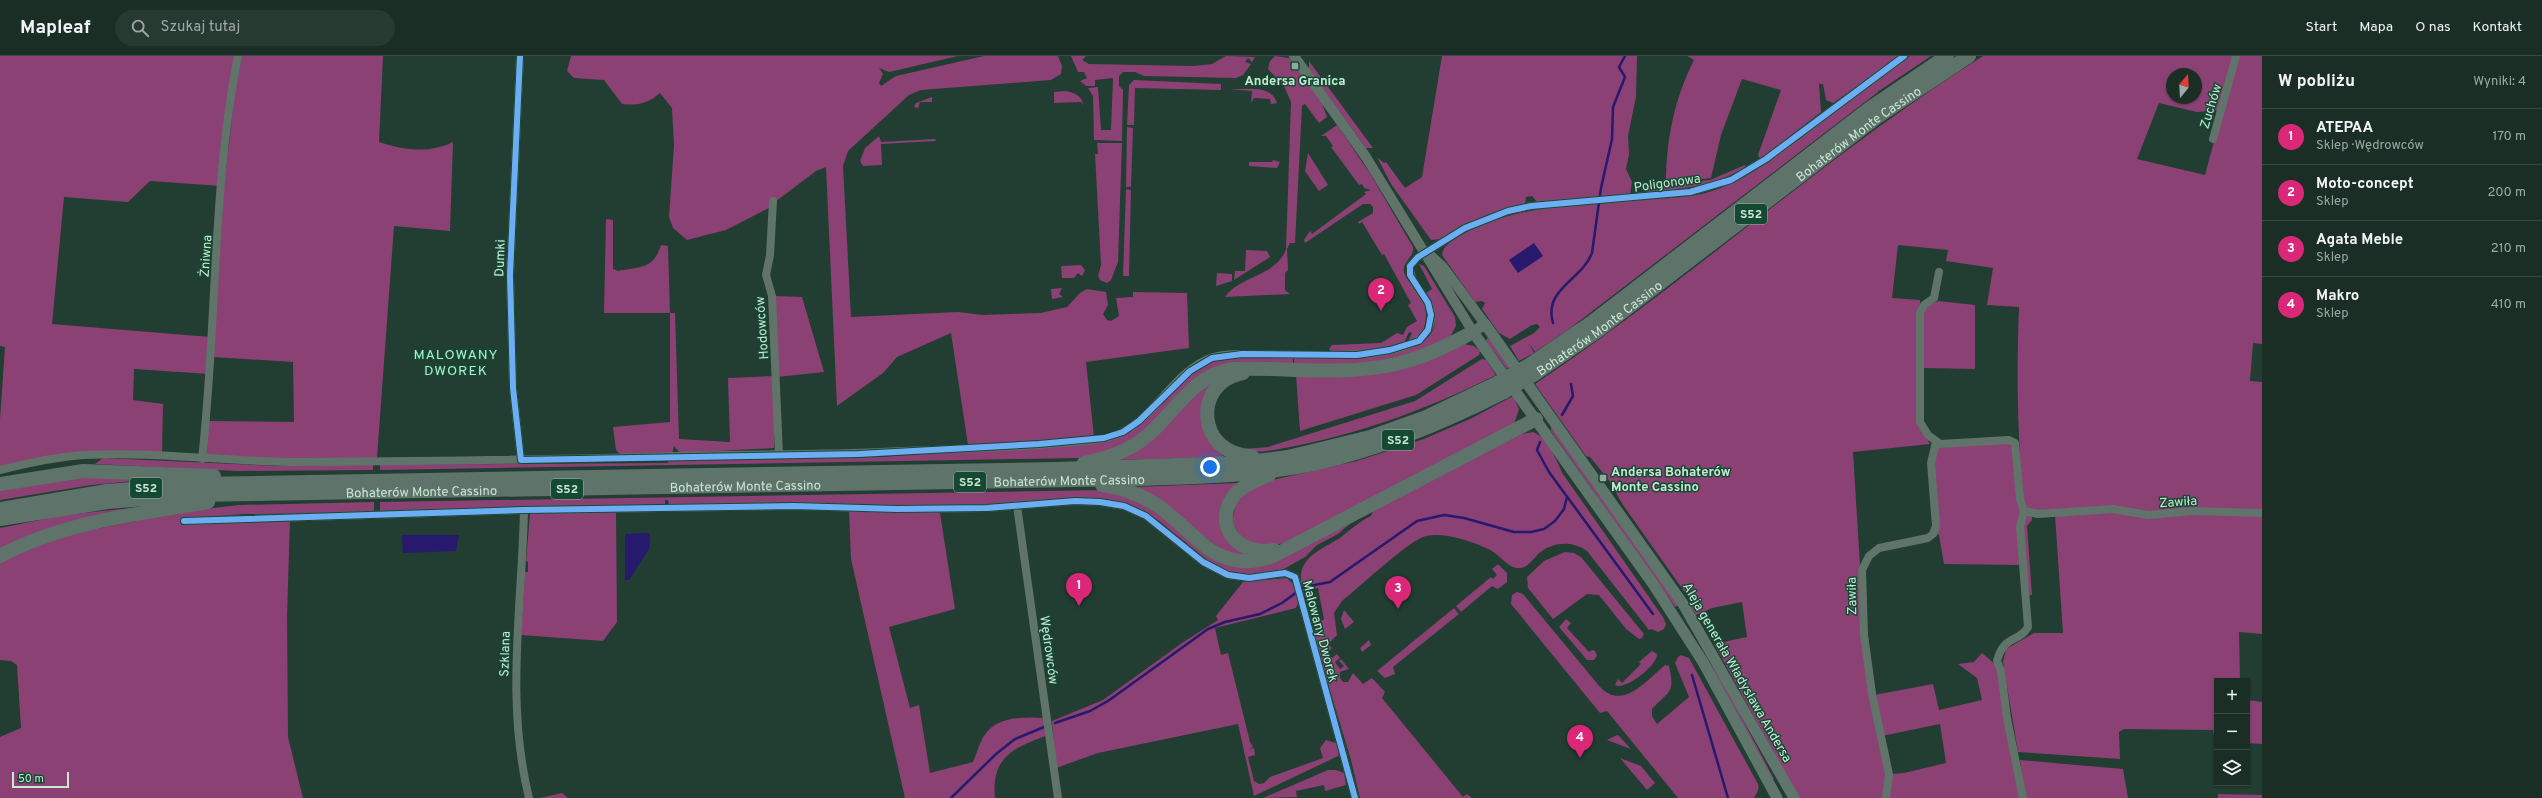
<!DOCTYPE html>
<html lang="pl">
<meta charset="utf-8">
<style>
:root{--surface:#1a2e26;--page:#273a32;--text:#f1f3f6;--muted:#9fa8a7;--line:#384a43;--accent:#db2777}
body{margin:0;font-family:Overpass,sans-serif;background:var(--page);color:var(--text)}
.controls{position:absolute;right:12px;bottom:12px;display:grid;overflow:hidden;border-radius:0px;box-shadow:0 1px 3px #0004}
.controls button{width:36px;height:36px;display:grid;place-items:center;padding:0;border:0;border-bottom:1px solid var(--line);background:var(--surface);color:var(--text);font:20px sans-serif}
.compass{position:absolute;left:2166px;top:12px;width:36px;height:36px;border-radius:50%;background:var(--surface);box-shadow:0 1px 3px #0004;rotate:18deg}
.scale{position:absolute;left:12px;bottom:10px;width:57px;box-sizing:border-box;padding-left:4px;border:2px solid #c7e7d5;border-top:0;font-size:11px;line-height:14px;white-space:nowrap;color:#c7e7d5;-webkit-text-stroke:3px #164933;paint-order:stroke}
.you{position:absolute;left:1210px;top:411px;width:14px;height:14px;margin:-10px;border:3px solid #fff;border-radius:50%;background:#1a73e8;box-shadow:0 0 0 6px #1a73e833}
.badge{display:grid;place-items:center;width:26px;height:26px;border-radius:50%;background:var(--accent);color:#fff;font-size:13px;font-weight:700}
.pin{position:absolute;translate:-50% -33px;filter:drop-shadow(0 1px 2px #0008)}
.pin::after{content:'';position:absolute;top:21px;width:14px;height:12px;background:inherit;clip-path:polygon(0 0,100% 0,50% 100%)}
.list{margin:0;padding:0;list-style:none}
h2{display:flex;justify-content:space-between;align-items:center;height:52px;margin:0;padding:0 16px;font-size:17px}
h2 small{font-size:13px;font-weight:400;color:var(--muted)}
.list li{display:grid;grid-template-columns:26px 1fr auto;gap:12px;align-items:center;box-sizing:border-box;height:56px;padding:0 16px;border-top:1px solid var(--line)}
.list b{display:block;font-size:15px;white-space:nowrap}
.list p{margin:0;font-size:13px;white-space:nowrap;color:var(--muted)}
.list em{font-size:13px;font-style:normal;color:var(--muted)}
.icon{flex:none;width:22px;height:22px;fill:none;stroke:currentColor;stroke-width:2;stroke-linecap:round;stroke-linejoin:round}
.map{position:relative;flex:none;width:2262px;height:742px;overflow:hidden}
header{display:flex;align-items:center;gap:24px;box-sizing:border-box;height:56px;padding:0 20px;background:var(--surface);border-bottom:1px solid var(--line)}
header strong{font-size:19px}
nav{display:flex;gap:22px;margin-inline-start:auto;font-size:14px}
.search{width:280px;height:36px;background:var(--page);display:flex;align-items:center;gap:10px;box-sizing:border-box;padding:0 14px;border-radius:22px;color:var(--muted);font-size:15px}
main{display:flex}
aside{flex:1;background:var(--surface)}
.map>svg:first-child{display:block}
.green{fill:#8b4174;fill-rule:evenodd}
.water{fill:#27196e}
.lines{fill:none;stroke-linecap:round;stroke-linejoin:round}
.stream{stroke:#27196e;stroke-width:2.5}
.minor{stroke:#60746a;stroke-width:8}
.tertiary{stroke:#60746a;stroke-width:10}
.secondary{stroke:#5e766b;stroke-width:11}
.motorway{stroke:#5e7369;stroke-width:14}
.motorway-bridge{stroke:#5e7369;stroke-width:14}
.cycleway-casing{stroke:#164933;stroke-width:8}
.cycleway{stroke:#6dadf4;stroke-width:6}
.poi-dot{fill:#8dac9c;stroke:#164933;stroke-width:1.5}
.labels{text-anchor:middle;stroke-width:3;stroke-linejoin:round;paint-order:stroke}
.shield{fill:#164933;stroke:#92b8a4;stroke-width:1}
.shield-label{font-size:12px;font-weight:bold;fill:#c7e7d5}
.poi-label{font-size:13px;font-weight:bold;fill:#c7e7d5;stroke:#164933}
.street-label{font-size:13px;fill:#c7e7d5;stroke:#164933}
.neighbourhood-label{font-size:14px;letter-spacing:1px;fill:#adf0cd;stroke:#164933}
</style>
<header>
<strong>Mapleaf</strong>
<div class="search"><svg class="icon" aria-label="search" viewBox="0 0 24 24"><circle cx="10" cy="10" r="6"/><path d="M15 15l6 6"/></svg>Szukaj tutaj</div>
<nav><a>Start</a><a>Mapa</a><a>O nas</a><a>Kontakt</a></nav>
</header>
<main>
<div class="map">
<svg width="2262" height="742" viewBox="0 0 2262 742">
<rect width="100%" height="100%" fill="#223d32"/>
<path class="green" d="M0,0h236l-15,130 -71,-5 -22,21 -64,-5 -12,127 158,13 -1,37 -75,-5 -1,31 30,4 -1,50 -75,-1 -87,15v-49l5,-72 -5,-1z
M239,0h144l-4,86c24,8 50,12 74,0l-3,89 -56,-5 -17,232 -101,1 -66,-2 -4,-3 2,-33 86,1 -1,-60 -80,-5 11,-170z
M571,0h387l-69,16 -10,-4 4,6 -4,9 2,3 15,-10 88,-20h74l4,10 -1,8 -10,6 -130,10 -12,5 -61,56 -5,15 8,151 107,-5 25,3 58,-2 26,-6 13,-14 7,-4 19,3 2,13 -5,9 4,6 4,1 8,-5 -3,-18 17,-1v-5l54,1 2,55 -103,14 8,75 -126,8 -17,-112 -54,24 -14,16 -46,33 -11,-239 -10,4 -41,31 -4,5 -45,23 -39,10 -14,-12 -4,-11 5,-72 -2,-37 -12,-15c-11,10 -23,13 -38,11l-18,-24 -30,-2 -7,-7z
M1071,0h15l-4,4 7,4 104,2 19,-2 14,-8 29,1 -3,5 -4,-4 -3,4 6,2 -8,11 -7,3 -92,-2 -9,-4h-12l-4,4v10l4,4 -1,51 -28,-1 -1,-44 -5,-8 10,-1 3,43h10l2,-52 -18,2v6h-9l-6,-5 7,-3 -3,-6h-6z
M1275,0l14,2 32,43 6,16 -8,6 -14,-19 -3,2 -7,137h-5l-3,6 1,21 -3,3v17l5,4 -65,3c14,-21 52,-21 61,-48l5,-147 -7,-16 -16,-17 2,-8z
M1442,0h195l-1,41 -8,39 1,18 -3,15 6,13 -2,13 -93,7 -5,-6 -6,1 -1,7 -39,11 -46,24 -9,1 -40,-56 -14,-27 7,6 2,-1 19,26 17,-11z
M1687,0h213l-67,47 -7,-3 -3,-16h-4l2,28 -61,47 -2,-4 23,-65 -39,-11 -21,56 -10,43 -45,6c0,-44 8,-84 28,-124z
M1910,0h21l-52,35 -1,-1v2l-309,237 -34,23 -6,-9 5,10 -15,8 -9,-15 24,-13 6,-6 -3,-3 -5,1 -22,14 -11,-6 -17,-24 3,-6 -3,-2 -7,1 -33,-47c1,-10 10,-14 18,-19 63,-38 157,-31 230,-40 51,-7 92,-45 132,-76 29,-22 58,-43 88,-64z
M1983,0h251l-15,54 -22,2 -38,-9 -22,56 68,16 32,-119h25v288l-9,-1 -3,38 12,1v130h-223l-11,-2c-9,-17 -7,-36 -8,-55 -3,-49 -3,-98 -1,-148l-32,-2 6,-37 -47,-7 2,-11 -50,-5 -6,53 28,2 -3,121 13,23 -77,8 7,113 -1,7 28,202 -3,24h-85l-85,-154 33,-7 -5,-35 -30,6 -16,7 -7,-12 2,-2 -68,-96 -15,-26 -18,-22 -4,-1 -51,-72c154,-103 291,-229 448,-328zM2172,18h24v24h-24z
M1309,5l64,87h-7l-57,-79z
M1134,24l87,4v6l-86,-2 -1,37h-7l2,-40z
M1229,33c16,1 43,-5 48,14l-6,1 -1,-5 -16,-1 -3,5 1,-12z
M1065,35c9,1 19,6 18,15l-1,-4 -28,1v-11z
M932,41v5h-12l-2,6 -4,-1 2,-4z
M1337,69l32,47 44,75c2,10 -11,14 -9,25 1,4 4,8 6,11 14,20 21,26 12,51l-14,7 4,-8 -3,-1 -5,11 -34,8 -38,1 -3,-3 3,-4 49,-2 16,-10 6,2 4,-8 10,-6 -9,-16 3,-2 -27,-49 -2,1 -20,-33 -3,2 -1,-2 15,-9v-6l-3,-3h-7l-58,39 -1,-3 6,-9 2,3 54,-40 -2,-2 7,-2 -7,-2 -2,-4 -3,1 -28,-38 2,-1 -7,-10h-5z
M1127,71l6,1 -2,59h-5z
M879,80l2,6 54,-3 1,2 -55,3 1,21 -19,1 -3,-5 5,-13z
M1097,87h25l-4,119 -7,18 -4,3 -7,-3 -2,-4 3,-11 -6,-111h3z
M1308,97l20,32 -9,6 -14,-20z
M1273,104l7,2 -3,6 -28,-2v-4h23z
M1745,109v3c-31,17 -63,21 -98,25l-2,-7 65,-6z
M1126,133l5,1 -2,86h-6z
M606,163l7,1v49l5,2c23,-5 35,-1 43,-26l7,1 2,67h5l4,126 51,3 -2,-64 46,-2v72l-94,5 -6,-7 -2,8h-52l-4,-4 -3,-23 57,-5v-109h-66z
M1246,194l21,1 3,6 -36,23 1,-9h10z
M1419,208l5,2 31,51 1,9 -6,11 -32,15 -53,12h-71v-6c39,1 178,9 132,-65l6,-4z
M1081,209l4,5 -3,6 -4,-3 -4,5h-12l-1,-12z
M1217,217l15,1v7l-16,5z
M1062,232l-3,6 4,3 -11,2 -1,-10z
M773,240l29,1 22,75 -47,5z
M1938,245l37,4v64l-53,-1v-55l4,-7z
M1487,282l2,1 21,28 -3,2 -21,-28z
M1464,288l10,2 6,5 -1,4 -63,40 -116,36 -4,-56h51z
M1227,302h66v6h-61l-108,82 -44,12 -700,12v-5l288,-2v-2l16,-2 196,-2 228,-16 55,-38 33,-33 15,-9z
M1482,303l4,1 10,15c-66,33 -133,58 -206,72 -13,2 -33,8 -45,2l23,-2 147,-46z
M1215,322l-13,46 5,15 17,18 -111,3 60,-44z
M1513,340l6,13 -5,15 -230,119 -17,4 -24,-6 -11,-19 5,-23 26,-17 94,-21 67,-22 48,-21z
M1551,371l2,1 125,177 -3,2 -124,-176z
M1533,376c15,5 23,28 30,42l100,143 3,7 -2,5 -6,3 -7,-3 -2,1 -62,-79c-15,-11 -34,-9 -48,2 -5,5 -11,14 -18,15 -13,2 -22,-15 -33,-19 -16,-8 -44,-17 -62,-13 -17,4 -67,52 -84,65l-8,12 3,22 -9,9 4,4 -4,4 4,6 5,-4 3,4 -5,4 5,7 4,-3 -5,-5 2,-2 8,10 -9,3v6l3,4h5l5,-9 10,11 9,-6 13,14 -3,6 81,99 4,-3 5,4h-112l-9,-38 -34,-113 -3,-20 10,-8 -6,-31 -15,3c-10,-32 16,-40 37,-53 10,-8 19,-16 31,-22l3,-7 148,-75z
M2006,386l7,3 8,68v52l-77,-1 -5,-29 -2,-1 -4,-71 4,-15z
M103,402l173,8 97,-2v6l-136,1 -142,-7z
M63,421l93,2 -65,6 -91,15v-12z
M1237,427l-16,26 30,49 -21,-3 -96,-68z
M1103,434l38,12 87,62 124,-42 -14,12 -21,11 -12,12 -23,13 -33,5 -19,-3 -24,-13 -48,-39 -33,-17 -138,3 -318,-1 -1,-5h-3v4l-285,9v-11z
M374,446v11l-131,1 -61,5 108,1 -3,96 1,121 15,61h-303v-61l21,-9 -4,-63 -6,-4 -11,-1v-99l66,-26 114,-23 59,-7z
M159,449l-159,46v-23l65,-13z
M849,454l88,1 3,2 15,96 -66,18 21,81 9,-3 11,68 43,-11c4,-9 7,-22 13,-29 13,-17 40,-16 59,-15l3,17c-34,13 -57,21 -53,63h-90l-54,-239z
M616,455l1,111 -14,19 -82,-6 4,-63h3v-10l-2,-1 4,-47 5,-2z
M2113,455l149,4v119l-23,-2 1,49h-23v60h-2l-2,-11 -89,-1 -5,3 1,27 -102,-7 -15,-90 3,-13 28,-16h29l-8,-118z
M2027,460h5v4l-5,6 5,69h-3l-8,-68 3,-9z
M1565,496l9,1 7,4 63,77 -2,4 -3,1 -13,-10 -27,-34 -12,-1 -34,25 -25,-31 -1,-11 17,-16z
M1497,509h2l8,8v9l-9,7 -6,-3 -31,26 -5,-6 35,-29 2,2 4,-4 -5,-6z
M1287,522l7,7 5,16 -3,7 -81,20 6,27 7,-2 22,89 3,5 -4,2 5,-1 1,7 -7,2 6,24 5,3 5,-1 6,-6 53,-19 -3,-10 6,-8 10,3 3,10 -1,3 -84,40 -16,-72 -140,29 -42,15 -4,-47 51,-21 79,-57 36,-23 -2,-4 27,-34z
M1517,536l6,2 77,93c23,24 47,-7 65,-22l4,1c6,27 1,24 -17,43v7l5,8 32,-27 -14,-34 3,-6 3,-2 8,3 69,126c2,6 -2,10 -4,14h-76l-71,-87 -7,2 -89,-109 1,-9z
M1454,552l5,6 -66,53 2,7 -10,4 -8,-7z
M1344,554l10,12 -9,7 -4,-10z
M1566,563l5,4 -4,5 22,24 3,-2 3,1 2,5 -3,4h-7l-28,-33z
M1369,584l2,5 -9,7 -2,-4z
M1697,588l29,44 48,91h-2z
M1652,595l5,3c1,11 -32,37 -42,31l3,-6 4,4 19,-19 -2,-2z
M1982,597l15,13 24,132h-133l3,-24 13,-1 42,-10 -6,-39 -58,12 -8,-41 59,-11 6,26 43,-10 -5,-22 -19,-14 16,-2z
M2247,644l15,2v42l-15,-1z
M1617,679l2,1 12,13 -24,-9z
M1620,702l21,8 14,17 -8,7z
M2020,704l103,9 5,29h-103z
M1328,714h8l8,3 2,12 -21,6 -1,-6 -28,6 1,6 -34,1z
M562,737l6,5h-29h1z
M2218,738l44,1v3h-44z"/>
<path class="water" d="M1534,187l9,13 -25,17 -9,-13z
M650,477l-1,16 -20,31h-4v-46z
M402,479h57l-3,16 -53,2z"/>
<g class="lines">
<path class="stream" d="M1553,267c-10,-34 29,-43 39,-70l9,-65 11,-49 1,-32 12,-30 -6,-10 6,-11
M1562,359l11,-19 -2,-12
M1540,386l-3,8 12,22 104,142
M1692,619l36,123
M1055,667l35,-12 18,-10 100,-72 17,-7 35,-8 22,-11 22,-16 26,-5 87,-61 27,-6 20,3 50,14h17l13,-3 11,-8 9,-12 3,-12
M951,742l45,-44 19,-15 29,-12"/>
<path class="minor" d="M520,0l-10,219 3,113 8,72
M2213,83l23,-83
M773,145l-3,54 -4,20 6,21 7,159
M1939,216l-5,26 -10,7 -4,8v109l8,13 12,9 69,-4 6,3 5,56 4,12 14,3 75,-5 35,6 45,-4 69,2
M202,403c15,-133 10,-272 36,-403
M0,414c28,-7 55,-13 84,-15 70,-4 145,7 216,7 126,-1 252,-2 378,-6 75,-2 150,-1 224,-5 49,-2 98,-3 147,-7 20,-2 42,-2 61,-7 44,-13 61,-66 103,-80 39,-12 211,19 218,-36 3,-22 -22,-34 -21,-55l8,-9 47,-29 43,-17 23,-5 159,-14 41,-12 35,-21 138,-103
M1017,450l41,292
M524,454c-2,98 -19,190 5,288
M184,465l340,-11 270,-4 103,3 90,-1 88,-7 25,1 24,4 22,10 57,46 25,13 21,3 36,-5 10,4 60,221
M1886,742l3,-24 -17,-80 -8,-59 -2,-65 7,-14 10,-8 49,-10 5,-4 3,-8 -5,-63 5,-21
M2023,742l-16,-80 -6,-47 -4,-10c7,-27 22,-18 31,-34l-8,-100 4,-16"/>
<path class="tertiary" d="M1294,0l72,101 107,175
M1430,199l13,12 42,57"/>
<path class="secondary" d="M1777,742l-74,-136 -50,-78 -180,-252 12,-8 198,280 111,194"/>
<g class="motorway">
<path d="M1529,309l63,-43 278,-214 77,-52"/>
<path d="M1243,317c-51,9 -47,82 9,83"/>
<path id="s1" d="M1535,318l64,-44 277,-212 93,-62"/>
<path d="M1084,407c23,-5 46,-12 64,-28 28,-24 45,-60 85,-66 52,-2 107,7 158,-4 30,-6 56,-19 82,-33"/>
<path d="M1269,419c-12,5 -24,9 -33,18 -26,31 2,64 38,57"/>
<path d="M0,428l83,-13 131,5"/>
<path d="M1102,429c22,3 45,12 63,26 35,28 56,64 108,45l263,-137"/>
<path d="M0,453l107,-18 87,-7 862,-15 184,-6 48,-6 82,-20 56,-20 71,-34"/>
<path id="s2" d="M0,463l108,-17 85,-7 943,-16c59,-2 120,-3 178,-15 67,-15 129,-41 190,-72"/>
<path d="M0,500c63,-34 138,-42 208,-54"/>
</g>
<path class="motorway-bridge" d="M1497,327l32,-18
M1504,336l31,-18"/>
<defs>
<path id="cycleway" d="M520,0l-10,219 3,113 8,72 338,-6 180,-10 65,-6 19,-6 16,-11 51,-50 22,-13 30,-4 115,1 33,-5 29,-9 9,-11 3,-15 -3,-12 -18,-28v-9l8,-9 47,-29 43,-17 23,-5 159,-14 41,-12 35,-21 138,-103
M184,465l340,-11 270,-4 103,3 90,-1 88,-7 25,1 24,4 22,10 57,46 25,13 21,3 36,-5 10,4 60,221"/>
</defs>
<use href="#cycleway" class="cycleway-casing"/>
<use href="#cycleway" class="cycleway"/>
</g>
<g class="poi-dot">
<rect x="1291" y="6" width="8" height="8" rx="2"/>
<rect x="1599" y="418" width="8" height="8" rx="2"/>
</g>
<g class="labels">
<g class="shield">
<rect x="1735" y="148" width="32" height="20" rx="3"/>
<rect x="1382" y="374" width="32" height="20" rx="3"/>
<rect x="954" y="416" width="32" height="20" rx="3"/>
<rect x="130" y="422" width="32" height="20" rx="3"/>
<rect x="551" y="423" width="32" height="20" rx="3"/>
</g>
<g class="shield-label">
<text x="1751" y="162">S52</text>
<text x="1398" y="388">S52</text>
<text x="970" y="430">S52</text>
<text x="146" y="436">S52</text>
<text x="567" y="437">S52</text>
</g>
<g class="poi-label">
<text x="1295" y="29">Andersa Granica</text>
<text x="1611" y="420" text-anchor="start">Andersa Bohaterów<tspan x="1611" dy="15">Monte Cassino</tspan></text>
</g>
<g class="street-label">
<text transform="translate(2210 50) rotate(-73)" y="5">Zuchów</text>
<text dy="5" stroke="none"><textPath href="#s1" startOffset="403">Bohaterów Monte Cassino</textPath></text>
<text transform="translate(1667 126) rotate(-8)" y="5">Poligonowa</text>
<text transform="translate(205 200) rotate(-86)" y="5">Żniwna</text>
<text transform="translate(499 202) rotate(-88)" y="5">Dumki</text>
<text transform="translate(761 272) rotate(-94)" y="5">Hodowców</text>
<text dy="5" stroke="none"><textPath href="#s1" startOffset="79">Bohaterów Monte Cassino</textPath></text>
<text dy="5" stroke="none"><textPath href="#s2" startOffset="1071">Bohaterów Monte Cassino</textPath></text>
<text dy="5" stroke="none"><textPath href="#s2" startOffset="747">Bohaterów Monte Cassino</textPath></text>
<text dy="5" stroke="none"><textPath href="#s2" startOffset="423">Bohaterów Monte Cassino</textPath></text>
<text transform="translate(2178 445) rotate(-4)" y="5">Zawiła</text>
<text transform="translate(1851 540) rotate(-91)" y="5">Zawiła</text>
<text transform="translate(1321 575) rotate(75)" y="5">Malowany Dworek</text>
<text transform="translate(1050 594) rotate(82)" y="5">Wędrowców</text>
<text transform="translate(504 598) rotate(-88)" y="5">Szklana</text>
<text transform="translate(1738 616) rotate(60)" y="5">Aleja generała Władysława Andersa</text>
</g>
<g class="neighbourhood-label">
<text x="456" y="303">MALOWANY<tspan x="456" dy="16">DWOREK</tspan></text>
</g>
</g>
</svg>
<div class="controls">
<button>+</button>
<button>−</button>
<button><svg class="icon" aria-label="layers" viewBox="0 0 24 24"><path d="M12 4l9 5-9 5-9-5zM3 14l9 5 9-5"/></svg></button>
</div>
<svg class="compass" viewBox="-18 -18 36 36"><path d="M0-13l5 13h-10z" fill="#e53935"/><path d="M0 13l5-13h-10z" fill="#9fa8a7"/></svg>
<div class="scale">50 m</div>
<div class="you"></div>
<div class="pin badge" style="left:1079px;top:550px">1</div>
<div class="pin badge" style="left:1381px;top:255px">2</div>
<div class="pin badge" style="left:1398px;top:553px">3</div>
<div class="pin badge" style="left:1580px;top:702px">4</div>
</div>
<aside>
<h2>W pobliżu<small>Wyniki: 4</small></h2>
<ul class="list">
<li><span class="badge">1</span><div><b>ATEPAA</b><p>Sklep · Wędrowców</p></div><em>170 m</em></li>
<li><span class="badge">2</span><div><b>Moto-concept</b><p>Sklep</p></div><em>200 m</em></li>
<li><span class="badge">3</span><div><b>Agata Meble</b><p>Sklep</p></div><em>210 m</em></li>
<li><span class="badge">4</span><div><b>Makro</b><p>Sklep</p></div><em>410 m</em></li>
</ul>
</aside>
</main>
